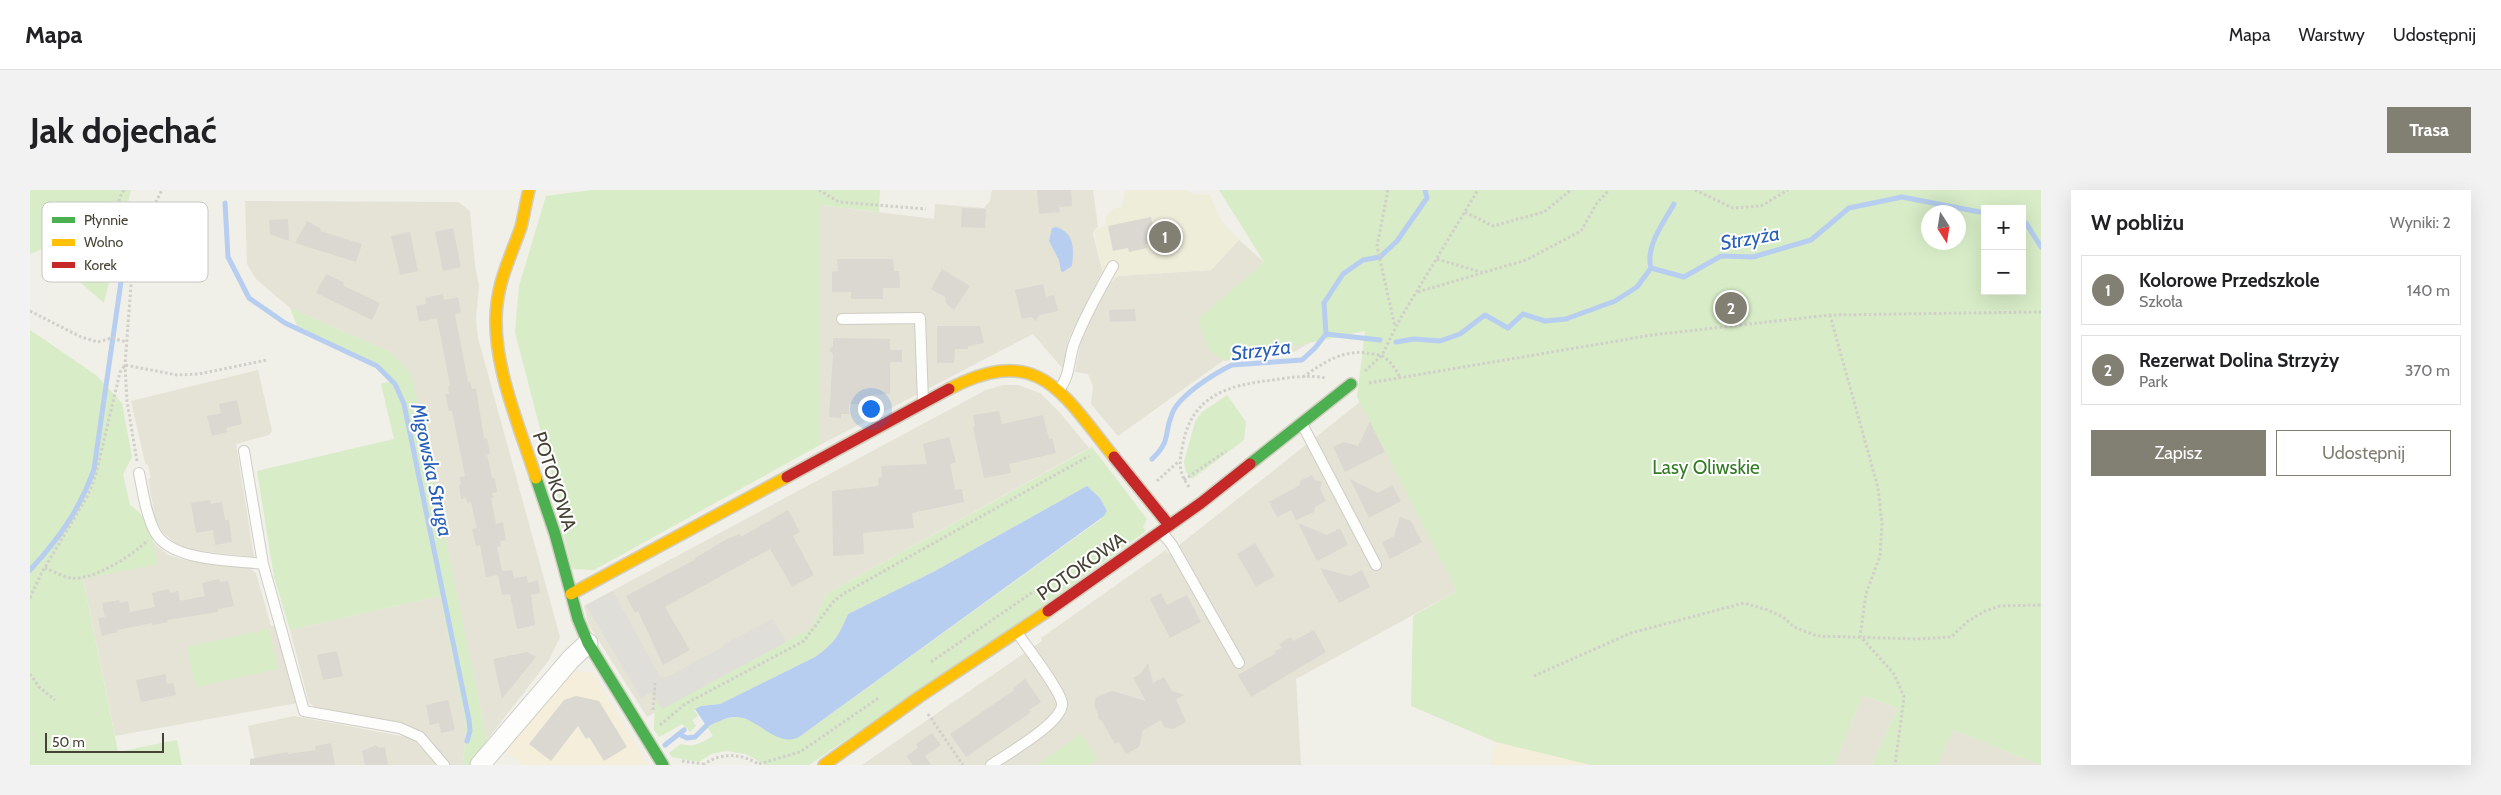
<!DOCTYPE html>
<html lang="pl">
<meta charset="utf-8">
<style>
:root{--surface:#fff;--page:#f2f2f2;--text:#202124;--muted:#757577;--line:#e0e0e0;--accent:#827f73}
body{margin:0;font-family:Cabin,sans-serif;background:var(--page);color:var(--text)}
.controls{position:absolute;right:15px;top:15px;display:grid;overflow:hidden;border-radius:0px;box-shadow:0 5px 20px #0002}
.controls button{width:45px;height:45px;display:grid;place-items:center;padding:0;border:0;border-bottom:1px solid var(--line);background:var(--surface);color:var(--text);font:25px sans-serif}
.compass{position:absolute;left:1891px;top:15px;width:45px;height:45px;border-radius:50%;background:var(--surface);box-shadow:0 5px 20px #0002;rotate:168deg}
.scale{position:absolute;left:15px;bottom:12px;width:119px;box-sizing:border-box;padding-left:5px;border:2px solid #464334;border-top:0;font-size:14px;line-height:18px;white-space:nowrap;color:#464334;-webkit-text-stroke:4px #fff;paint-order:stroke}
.you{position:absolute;left:840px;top:218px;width:18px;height:18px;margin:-12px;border:4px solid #fff;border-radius:50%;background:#1a73e8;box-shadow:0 0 0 8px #1a73e833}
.badge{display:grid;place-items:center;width:32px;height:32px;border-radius:50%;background:var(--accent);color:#fff;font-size:16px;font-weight:700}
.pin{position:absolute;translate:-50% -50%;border:2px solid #fff;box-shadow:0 1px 5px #0006}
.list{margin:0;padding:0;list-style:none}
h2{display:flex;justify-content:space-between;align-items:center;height:65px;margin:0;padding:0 20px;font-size:21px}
h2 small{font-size:16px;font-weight:400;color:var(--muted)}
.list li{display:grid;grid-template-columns:32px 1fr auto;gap:15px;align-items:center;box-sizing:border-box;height:70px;margin:0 10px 10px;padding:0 10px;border:1px solid var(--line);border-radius:0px}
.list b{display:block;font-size:19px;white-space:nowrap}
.list p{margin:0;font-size:16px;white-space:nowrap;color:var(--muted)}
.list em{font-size:16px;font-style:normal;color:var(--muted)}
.actions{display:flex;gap:10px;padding:15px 20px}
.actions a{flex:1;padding:11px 0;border:1px solid var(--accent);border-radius:0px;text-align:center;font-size:18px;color:var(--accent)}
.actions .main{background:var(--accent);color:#fff}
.map{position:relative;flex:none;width:2011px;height:575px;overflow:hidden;border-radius:0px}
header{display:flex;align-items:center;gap:30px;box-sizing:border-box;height:70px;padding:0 25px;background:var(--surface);border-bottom:1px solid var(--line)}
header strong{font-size:24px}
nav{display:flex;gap:28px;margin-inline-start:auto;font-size:18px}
.intro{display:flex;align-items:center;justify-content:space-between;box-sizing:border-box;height:120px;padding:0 30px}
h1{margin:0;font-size:35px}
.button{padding:12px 22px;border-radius:0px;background:var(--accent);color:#fff;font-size:18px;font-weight:700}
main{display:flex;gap:30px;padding:0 30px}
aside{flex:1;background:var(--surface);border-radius:0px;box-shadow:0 5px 20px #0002}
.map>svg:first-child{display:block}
.residential{fill:#e5e3d5}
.commercial{fill:#f4eeda}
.education{fill:#eeedda}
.green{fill:#d7ecc7;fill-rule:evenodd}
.parking{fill:#dfded8}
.water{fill:#b7cef0}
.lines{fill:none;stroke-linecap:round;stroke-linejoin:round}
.stream{stroke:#b7cef0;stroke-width:5}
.building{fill:#dad8d1}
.lane-casing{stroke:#cecdc6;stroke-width:12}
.street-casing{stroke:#cecdc6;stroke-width:21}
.fast-casing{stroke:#d0cebf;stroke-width:14}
.slow-casing{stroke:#d0cebf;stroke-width:14}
.jam-casing{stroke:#d0cebf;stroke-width:14}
.path{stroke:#d1cfca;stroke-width:3;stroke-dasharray:2.5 2.5;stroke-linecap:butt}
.lane{stroke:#fdfdfc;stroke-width:10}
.street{stroke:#fdfdfc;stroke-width:19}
.fast{stroke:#4caf50;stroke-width:11}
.slow{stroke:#ffc107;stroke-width:11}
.jam{stroke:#c62828;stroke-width:11}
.labels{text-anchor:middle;stroke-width:4;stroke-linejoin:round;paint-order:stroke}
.park-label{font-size:19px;fill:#347b25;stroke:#fff}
.street-label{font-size:19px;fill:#464334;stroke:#fff}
.water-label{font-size:20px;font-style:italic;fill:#285fb8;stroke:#fff}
.key{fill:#fff;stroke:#c8c7c2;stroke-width:1}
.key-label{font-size:14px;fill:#464334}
</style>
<header>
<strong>Mapa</strong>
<nav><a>Mapa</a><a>Warstwy</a><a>Udostępnij</a></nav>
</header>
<div class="intro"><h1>Jak dojechać</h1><a class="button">Trasa</a></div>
<main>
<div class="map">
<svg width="2011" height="575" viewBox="0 0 2011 575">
<rect width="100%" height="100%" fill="#f0efe8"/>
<path class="residential" d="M962,0h101l5,37 -4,3 -1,4 10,39 -2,1 -32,64 -5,32 -31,-36 -213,111v-240l114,14 1,-15 49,4 6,-7z
M215,11l213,1 12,9 5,54 4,20 -3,35 2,18 82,299 -11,23 -62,80 -75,-363 -20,-24 -102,-45 -34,-29 -9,-15z
M1209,50l25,22 52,77 -22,13 -56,-2 -120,86 -27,-32 2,-18 -5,-12 -13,-2 6,-32 25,-53 12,-11 93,-6z
M228,180l14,61 -3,4 -33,9 18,113 -71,-8 -21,-17 -6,-11 -8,-42 3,-1 -3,-13 -3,-2 -14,-62z
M973,195h15l22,8 22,22 27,33 -263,146 -15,34 -164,89 -58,-92 -5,-19 402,-216z
M1330,212l97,189 -161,88 5,86h-439l180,-124 -1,-3 125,-88 2,4z
M123,352l15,13 16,5 64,7 8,6 15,53h4l22,77 -182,33 -32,-158 74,-14z
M410,406l26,131 -3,38h-13l-31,-34 -8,-3 -33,-9 -56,-8 -13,-8 -19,-73z
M1833,505l34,13 -25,57h-38z
M264,526l118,22 25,27h-181l-8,-39z
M1923,540l88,35h-104z"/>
<path class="commercial" d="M539,481l23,1 56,93h-125l-19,-15z
M1466,552l95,23h-100z"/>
<path class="education" d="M1095,0h60l8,4 17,1 10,24 19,21 -28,30 -93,6 -4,3 -11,-6 -9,-43 12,-5 -1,-7 8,-9 9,-2z"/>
<path class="green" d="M0,0h101l-27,113 -62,-54 -12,5z
M562,0h288l-1,22 -59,-7v240l-226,125 -22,-1 -13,-53 6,-3 -8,-19 -42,-162 4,-46 27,-90z
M1189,0h822v575l-88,-35 -16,35h-65l25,-57 -34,-13 -29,70h-243l-95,-23 -85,-36 2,-90 44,-25 -100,-194 8,-66 -140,30 -16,-11 -11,-31 66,-57zM1955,19h37v82h-37zM1898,22h30v30h-30z
M260,118l102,45 20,23 75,364 4,5 -18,20h-10l3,-38 -26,-131 -150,34 -16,-53 -17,-106 137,-32 -13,-55 13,-4 -16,-14 -80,-38z
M0,140l66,45 26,28 10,54 -9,17 7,31c20,13 23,36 28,59l-75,15 35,173 59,-12 5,25h-152z
M1197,205l19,27 -2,18 -52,39 -6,-7 -2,-10 11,-40 7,-10z
M1062,257l55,72 -4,8 3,4 -106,77 -231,157h-44l-19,-11 -20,-3 -15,3 -12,8 -27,-5 -3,-4 12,-9c13,4 20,-1 32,-8l-6,-9 16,-8 16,-2 60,20 301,-217 7,-9 -7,-13 -13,-12 -152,85 -87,43c-9,21 -13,29 -33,43l-95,47 -19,2 -7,4 4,6 -6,4 4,6 -6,6 -8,-8 -23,13 -5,-7 1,-32 7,10 149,-80 15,-34z
M239,439l9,40 -82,18 -9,-40z
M1051,544l17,25 -9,6h-53z"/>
<path class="parking" d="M583,401l47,86h7l56,-30 1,-3 49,-25 13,23 -124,67 -10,-17 -11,6 -55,-93z"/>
<path class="water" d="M1026,37c19,6 18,22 16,39l-9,6 -2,-1 -2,-11 -10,-19 3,-13z
M1057,296l13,12 7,13 -3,5 -305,221c-22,11 -41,-19 -62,-20 -11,0 -20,5 -30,10l-12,-18 6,-3 19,-2 95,-47c20,-14 24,-22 33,-43l87,-43z"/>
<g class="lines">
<path class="stream" d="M195,13l3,54 21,41 36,25 92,43 18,18 9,20 65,316 1,11 -3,10
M1992,33h4l15,24
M1621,78c-6,-22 13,-46 23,-64
M1296,144l-2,-31 19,-29 20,-14 17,-3 17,-16 30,-43 -2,-8
M1366,152l18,-3 26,2 20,-7 25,-19 23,13 15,-14 22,7 21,-2 49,-18 22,-14 14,-19 33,9 37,-21 32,1 58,-17 38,-32 53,-11 83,16
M1122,269c20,-19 11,-24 20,-45 6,-18 43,-41 60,-49l70,-5 13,-12 11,-14 54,6
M0,380c29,-31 50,-61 64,-101l31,-215
M649,544l8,4 8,-1 11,-11
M635,555l19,-15"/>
</g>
<path class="building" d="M1007,0h34l1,16 -13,1 1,5 -21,2z
M932,18l24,1 -1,19 -24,-1z
M1121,27l6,25 -11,2 1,4 -18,4 -1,-4 -15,3 -5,-25z
M258,29l1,22 -19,-7 -1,-14z
M277,31l14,8 -1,2 42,13 -6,18 -61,-19z
M423,38l8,39 -18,4 -8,-39z
M380,42l8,39 -18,4 -9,-39z
M807,69h56l1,12h5l1,17h-17v11h-32v-7h-19v-20l6,-1z
M912,79l28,17 -16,24 -8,-7 -1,-6 -14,-8z
M296,84l17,8 1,4 36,17 -8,17 -56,-27z
M1013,94l3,13 8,-2 4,16 -19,4 -3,6 -5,-4 -9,2 -7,-29z
M413,104l1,6 14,-3 3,16 -6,1 13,68 2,-1 2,8 4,-1 8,50h3l3,16 -3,1 5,23h3l2,14 -5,1 2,5h-3l5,26 7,-2 3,18 -6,1 1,5 -4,1 5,24 10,-1 2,8 13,-2 1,7 10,-3 2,13 -9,2 4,30 -18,4 -7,-35 -8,1 -4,-20 -12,2 -6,-32 -4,1 -4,-17 5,-1 -6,-26 -4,1 -1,-5 -5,1 -2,-14 2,-1 -1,-7 5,-1 -13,-65h-3l-4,-17h4l-1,-8 2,-1 -13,-67 -18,4 -3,-16 10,-2 -1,-6z
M1105,119l1,12 -26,1 -1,-12z
M907,136h43l4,17 -16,3v3h-13l-1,14h-17z
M803,148l57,1v11h12v12h-12v32l-19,1v9h-22v10h-8v4l-12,-1 4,-63 -4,-4 4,-4z
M207,210l5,24 -16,4 1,4 -15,4 -5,-20 14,-3 -2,-9z
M969,221l3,13 41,-9 6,24 3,-1 4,15 -47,11 2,9 -27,5 -11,-51 2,-1 -2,-11z
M1340,232l15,30 -40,20 -12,-25 11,-5 14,4z
M919,247l7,25 -6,2 5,26 7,-1 2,13 -52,11 2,15 -51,5 1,21 -31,2 -1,-65 47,-5 -1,-8 4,-1 -1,-11 46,-2 -4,-20z
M1282,285l3,5 7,2 -2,7 6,12 -11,6 -1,5 -18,8 -5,-10 -14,7 -8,-15 31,-17v-4z
M1320,289l28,14 14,-8 9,16 -32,17z
M180,310l1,4 11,-2 3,18h4l3,22 -17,3 -2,-15 -17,3 -5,-30z
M758,320l12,22 -7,4 21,39 -22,12 -22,-38 -105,58 25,43 -27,15 -25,-54 -3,2 -9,-17 70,-37 -1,-1 32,-19 13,-5 1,3z
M1370,327l11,4 11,21 -32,17 -8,-17 12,-6z
M1268,333l29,12 13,-7 8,17 -31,16z
M1225,353l20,33 -19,11 -19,-33z
M1290,378l30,8 12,-6 8,17 -31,16z
M189,389l1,3 8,-1 6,25 -16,3v3l-51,8 1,2 -16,3v-2l-35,7 1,2 -16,4 -4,-18 7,-1 -3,-14 17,-3 1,3 8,-2 2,11 25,-5 -3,-14 17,-4 1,4 8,-2 2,10 25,-5 -3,-13z
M1131,403l6,12 20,-10 14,27 -31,16 -20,-39z
M1284,440l12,22 -75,45 -13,-22 38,-22 -1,-2 7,-3 -3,-4 12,-7 2,4z
M307,461l6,25 -20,4 -6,-25z
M497,462l9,5 -34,42 -9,-40z
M1118,473l5,20 11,-6 8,14 13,4 -9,4 10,23 -13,7 -9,-2 -3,-7 -18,10 -4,17 -13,7 -7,-12 -4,2 -13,-23 -4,-2v-5l-4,-9 2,-8 16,-6 34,10 -13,-23 7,-4z
M135,484l2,10 6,-1 3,12 -35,7 -5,-22z
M995,489l16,23 -12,8 1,3 -64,44 -16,-23 64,-44 -1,-2z
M546,506l23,5 28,46 -23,14 -15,-24 -3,2 -8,-13 -27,35 -22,-17 35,-44z
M418,510l7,30 -14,3 -2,-10 -9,2 -4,-20z
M902,543l9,12 -16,11 6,9h-18l-7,-9 12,-8 -2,-4z
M301,553l4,22h-85v-6l38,-7v2l28,-4 -1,-4z
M346,555l3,3 6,-1 3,18h-23l-3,-14z"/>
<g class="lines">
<defs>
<path id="lane" d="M812,129l78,-1 3,84
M1030,198c10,-12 9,-30 14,-44 10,-27 25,-53 39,-78
M1272,234l74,141
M214,261l19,113 41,147 96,17 20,9 24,28
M109,283c4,19 7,42 16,59 16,30 78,28 108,32
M1131,341l11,14 67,118
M961,575c16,-11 73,-43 71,-62 -2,-13 -35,-56 -44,-69"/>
<path id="street" d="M450,575l91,-106 17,-16"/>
<path id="fast" d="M1220,274l101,-80
M506,288l19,56 23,85 10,24 75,122"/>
<path id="slow" d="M499,0c-3,12 -5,25 -8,37 -9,26 -21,50 -24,77 -7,55 22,121 39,174
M919,199c90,-47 113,4 165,68
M541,404l216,-117
M794,575l95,-68 129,-86"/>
<path id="jam" d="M1084,267l55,68
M757,287l162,-88
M1018,421l153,-108 49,-39"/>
</defs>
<use href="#lane" class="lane-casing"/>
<use href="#street" class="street-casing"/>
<use href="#fast" class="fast-casing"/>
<use href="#slow" class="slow-casing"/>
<use href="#jam" class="jam-casing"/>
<path class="path" d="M94,0c-13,17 0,39 9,55
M789,0l20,12 87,7
M1358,0l-11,56 18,81
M1665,0l38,18 28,-2 27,-16
M1435,22l28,14 51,-14 27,-22
M1407,69l47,14
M1388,102l108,-32 55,-29 16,-28 12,-13
M0,121l51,26 17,5 14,-4 14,4
M1800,125l48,173 4,36 -2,32 -14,38 -6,42 34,38 10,23 -9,68
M1335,181l17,-16 18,-36 78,-129
M1273,187c20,-14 38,-27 64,-24 5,1 11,1 15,3 9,5 13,13 18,21
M1339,193l283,-48 178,-20 211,-3
M107,271l-10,-60 -2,-36 9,-120 28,-55
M1154,290l42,-29
M1127,291l21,-19
M1159,297c-11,-16 -10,-25 -6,-43 9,-49 46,-59 90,-64 17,-3 37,-5 53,-2
M15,378c8,3 18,9 26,10 22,3 62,-23 77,-38
M0,408l11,-24 47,-79 8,-21 24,-102 5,-7 52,10 22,-1 68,-14
M901,472l182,-125
M0,484l9,13 16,13
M1504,486l97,-43 113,-30 24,7 15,7 11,10 23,9 101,3 33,-2 17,-16 17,-10 15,-5 41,-1
M623,520l2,-27
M898,524l35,51
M630,535l25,-21 119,-63 29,-39 10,-8 246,-138
M652,571l21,3
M729,574l41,-12 80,-55
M673,575c18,-13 38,-12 57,0"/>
<use href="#lane" class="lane"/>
<use href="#street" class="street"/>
<use href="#fast" class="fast"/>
<use href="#slow" class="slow"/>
<use href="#jam" class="jam"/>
</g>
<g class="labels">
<g class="park-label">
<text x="1676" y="284">Lasy Oliwskie</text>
</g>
<g class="street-label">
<text transform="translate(525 291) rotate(72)" y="7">POTOKOWA</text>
<text transform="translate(1051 376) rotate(-35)" y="7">POTOKOWA</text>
</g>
<g class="water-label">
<text transform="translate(1720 48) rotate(-10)" y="7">Strzyża</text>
<text transform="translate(1231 160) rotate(-7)" y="7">Strzyża</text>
<text transform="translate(402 280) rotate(78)" y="7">Migowska Struga</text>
</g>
</g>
<rect x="12" y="12" width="166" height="80" rx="8" class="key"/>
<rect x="22" y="27" width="23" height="6" fill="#4caf50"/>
<rect x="22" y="49" width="23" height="7" fill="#ffc107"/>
<rect x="22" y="72" width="23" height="6" fill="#c62828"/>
<g class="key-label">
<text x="54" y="35">Płynnie</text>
<text x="54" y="57">Wolno</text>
<text x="54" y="80">Korek</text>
</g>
</svg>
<div class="controls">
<button>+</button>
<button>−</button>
</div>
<svg class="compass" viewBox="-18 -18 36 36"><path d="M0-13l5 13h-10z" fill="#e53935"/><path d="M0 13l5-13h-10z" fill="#757577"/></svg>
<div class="scale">50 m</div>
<div class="you"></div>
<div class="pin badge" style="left:1135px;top:47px">1</div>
<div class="pin badge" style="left:1701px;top:118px">2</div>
</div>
<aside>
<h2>W pobliżu<small>Wyniki: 2</small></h2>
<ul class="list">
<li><span class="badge">1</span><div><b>Kolorowe Przedszkole</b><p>Szkoła</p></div><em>140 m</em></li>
<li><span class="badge">2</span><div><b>Rezerwat Dolina Strzyży</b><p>Park</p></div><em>370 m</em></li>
</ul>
<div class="actions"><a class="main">Zapisz</a><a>Udostępnij</a></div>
</aside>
</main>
